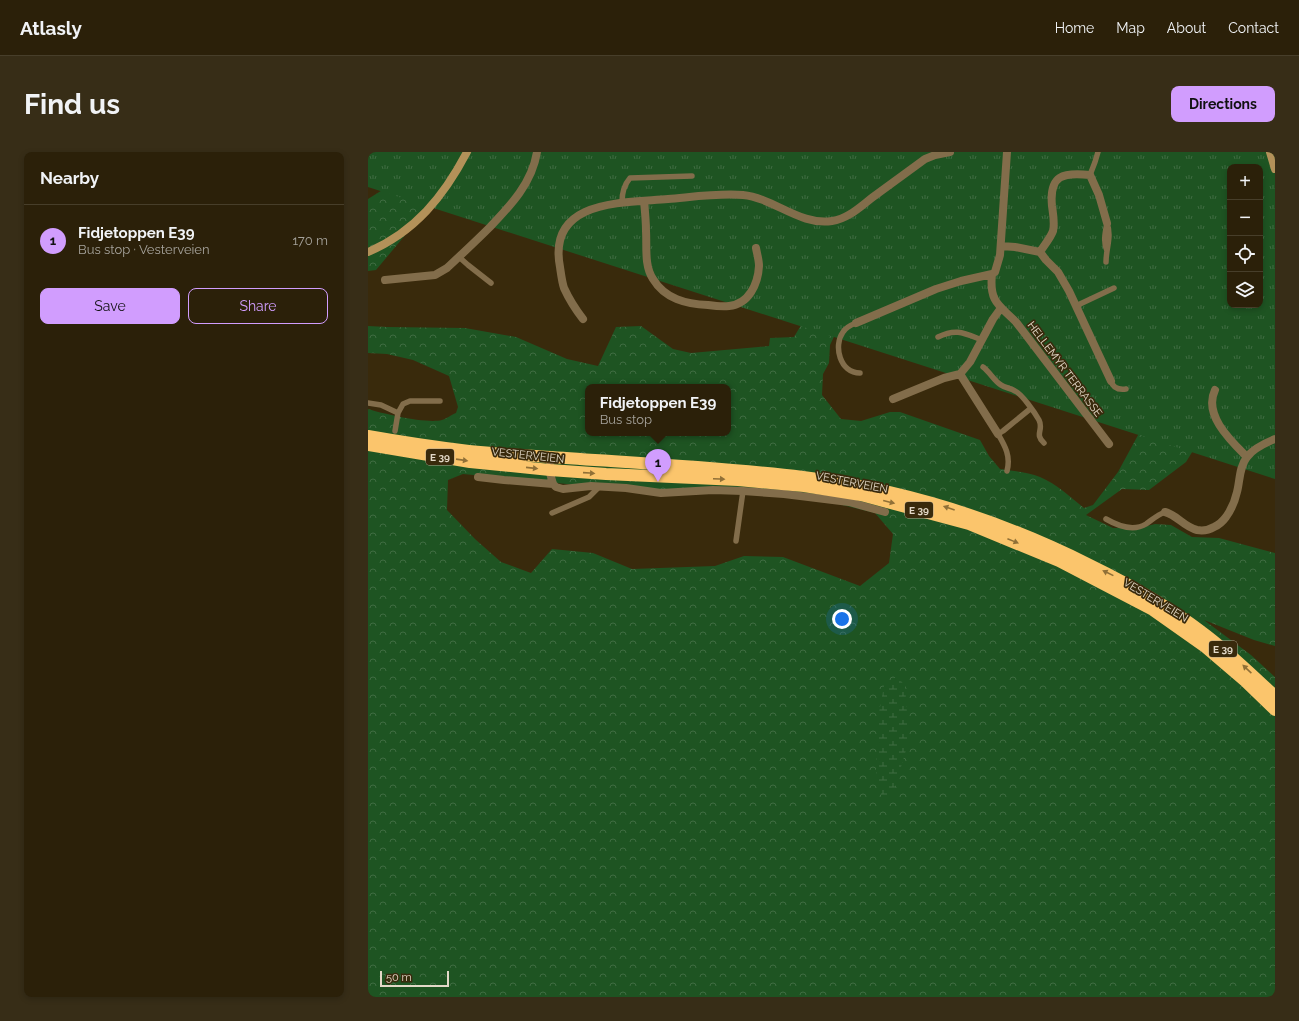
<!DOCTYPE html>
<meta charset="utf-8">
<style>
:root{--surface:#2b2009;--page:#372d17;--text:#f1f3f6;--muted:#a6a39c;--line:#473e2a;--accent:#d19dfe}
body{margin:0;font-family:Raleway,sans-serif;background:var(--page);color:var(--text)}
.controls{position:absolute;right:12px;top:12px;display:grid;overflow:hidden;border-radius:8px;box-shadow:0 2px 6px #0003}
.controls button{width:36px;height:36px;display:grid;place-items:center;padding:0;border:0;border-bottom:1px solid var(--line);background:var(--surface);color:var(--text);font:20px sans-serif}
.scale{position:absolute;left:12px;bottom:10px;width:69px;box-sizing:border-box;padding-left:4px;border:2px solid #e3d9c8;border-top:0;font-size:11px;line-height:14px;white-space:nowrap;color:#e3d9c8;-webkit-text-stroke:3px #392a0c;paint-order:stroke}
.you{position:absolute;left:474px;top:467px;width:14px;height:14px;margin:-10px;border:3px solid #fff;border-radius:50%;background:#1a73e8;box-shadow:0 0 0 6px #1a73e833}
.badge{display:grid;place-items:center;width:26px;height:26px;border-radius:50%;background:var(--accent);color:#111;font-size:13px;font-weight:700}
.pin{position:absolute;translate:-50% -33px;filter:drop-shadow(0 1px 2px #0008)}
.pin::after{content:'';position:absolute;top:21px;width:14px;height:12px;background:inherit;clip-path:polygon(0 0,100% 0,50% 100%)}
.popup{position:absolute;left:217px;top:232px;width:146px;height:52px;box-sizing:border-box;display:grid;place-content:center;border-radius:8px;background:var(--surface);filter:drop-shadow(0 1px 3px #0005);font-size:13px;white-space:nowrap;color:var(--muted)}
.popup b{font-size:15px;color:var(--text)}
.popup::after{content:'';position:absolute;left:50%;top:100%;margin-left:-8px;border:8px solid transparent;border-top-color:var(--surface)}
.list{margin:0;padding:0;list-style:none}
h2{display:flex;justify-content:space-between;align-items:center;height:52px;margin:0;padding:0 16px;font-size:17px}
h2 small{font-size:13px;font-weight:400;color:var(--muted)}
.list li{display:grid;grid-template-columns:26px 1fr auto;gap:12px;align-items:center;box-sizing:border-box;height:72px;padding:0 16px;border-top:1px solid var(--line)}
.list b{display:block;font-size:15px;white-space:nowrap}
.list p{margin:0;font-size:13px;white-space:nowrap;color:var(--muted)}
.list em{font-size:13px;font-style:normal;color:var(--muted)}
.actions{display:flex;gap:8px;padding:12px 16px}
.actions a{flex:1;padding:9px 0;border:1px solid var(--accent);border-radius:8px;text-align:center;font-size:14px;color:var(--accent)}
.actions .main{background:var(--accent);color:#111}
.icon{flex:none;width:22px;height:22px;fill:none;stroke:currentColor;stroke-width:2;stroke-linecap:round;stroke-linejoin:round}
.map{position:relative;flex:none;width:907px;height:845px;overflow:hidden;border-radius:8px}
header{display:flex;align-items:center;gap:24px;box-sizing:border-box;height:56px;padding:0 20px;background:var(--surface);border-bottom:1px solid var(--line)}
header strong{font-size:19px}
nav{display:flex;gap:22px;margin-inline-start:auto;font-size:14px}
.intro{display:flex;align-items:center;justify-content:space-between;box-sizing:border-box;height:96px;padding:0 24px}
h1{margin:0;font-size:28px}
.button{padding:10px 18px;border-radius:8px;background:var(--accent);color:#111;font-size:14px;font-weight:700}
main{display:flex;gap:24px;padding:0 24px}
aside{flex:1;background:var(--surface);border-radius:8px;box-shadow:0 2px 6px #0003}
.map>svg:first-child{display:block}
.forest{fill:url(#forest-crowns);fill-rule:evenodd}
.wetland{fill:url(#wetland-marsh)}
.park{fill:url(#park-tufts);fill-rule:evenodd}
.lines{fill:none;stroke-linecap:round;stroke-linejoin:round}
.lane{stroke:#826d4b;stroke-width:5.5}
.street{stroke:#826d4b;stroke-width:8}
.secondary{stroke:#b39159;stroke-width:8}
.highway{stroke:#fbc56c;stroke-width:12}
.oneway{fill:#907037}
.labels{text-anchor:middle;stroke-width:3.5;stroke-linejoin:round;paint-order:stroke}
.shield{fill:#392a0c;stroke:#b0a490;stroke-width:1}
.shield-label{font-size:10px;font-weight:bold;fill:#e3d9c8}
.street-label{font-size:11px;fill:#e3d9c8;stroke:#392a0c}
</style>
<header>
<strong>Atlasly</strong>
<nav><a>Home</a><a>Map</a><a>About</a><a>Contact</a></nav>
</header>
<div class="intro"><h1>Find us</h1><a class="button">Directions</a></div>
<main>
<aside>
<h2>Nearby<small></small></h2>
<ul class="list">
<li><span class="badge">1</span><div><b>Fidjetoppen E39</b><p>Bus stop · Vesterveien</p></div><em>170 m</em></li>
</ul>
<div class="actions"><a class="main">Save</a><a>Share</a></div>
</aside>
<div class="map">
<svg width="907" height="845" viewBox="0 0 907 845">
<defs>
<pattern id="forest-crowns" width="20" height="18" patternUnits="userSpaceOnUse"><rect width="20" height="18" fill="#1e5422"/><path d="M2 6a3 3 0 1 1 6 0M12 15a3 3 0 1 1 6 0" fill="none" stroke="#3f6c41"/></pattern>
<pattern id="wetland-marsh" width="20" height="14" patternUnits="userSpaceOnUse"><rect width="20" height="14" fill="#1e5422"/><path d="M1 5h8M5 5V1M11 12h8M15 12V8" fill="none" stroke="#3f6c41"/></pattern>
<pattern id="park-tufts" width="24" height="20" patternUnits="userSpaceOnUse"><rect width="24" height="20" fill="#1e5422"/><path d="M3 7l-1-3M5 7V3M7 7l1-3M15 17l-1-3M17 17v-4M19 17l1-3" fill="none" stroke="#3f6c41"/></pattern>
</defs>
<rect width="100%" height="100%" fill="#392a0c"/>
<path class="forest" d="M56,12l21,2 -23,49 -46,55 -8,1v-72z
M439,163l35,5 -12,25 -1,18 -6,11 -1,21 19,24 20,2 29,-9h10l80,28 9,16 11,13c13,2 28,3 40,8 17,7 30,20 44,31l9,-3 25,-33 32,-59 44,36 -8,13 -37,28 -27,-1 -36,26 27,13h27l15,-4 16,1 21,12 27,1 56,15v93l-21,-6 -50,-20 47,35 24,22v320h-907v-588c16,5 59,15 74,11 4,-1 9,-5 14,-7l2,-6 -9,-31 -36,-16 -26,-6 -19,-1v-27l19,1 78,1 51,9 51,22 31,7 18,-39 25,-1 32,23 18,4 78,-7 1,-8 24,-1zM220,235h140v46h-140zM95,322l114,11 87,5 107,4 51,6 53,13 18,21 -4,29 -29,23 -77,-29 -39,-1 -29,10 -83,3 -39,-16 -41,-4 -21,24 -30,-11 -26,-23 -28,-29 1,-30z"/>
<path class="wetland" d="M529,524l8,10 4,54 -17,57 -10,1 -6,-27 2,-53 6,-32z"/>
<path class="park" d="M0,0h907v327l-907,-292zM862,15h30v138h-30z"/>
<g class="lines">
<path class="lane" d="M722,23l5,-13 3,-10
M254,50c0,-9 2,-17 8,-24l62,-2
M91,105l9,8 23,18
M738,110c0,-14 6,-25 1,-39 -2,10 -4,19 0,28
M709,155l3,-3 34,-16
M488,171c-5,2 -10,4 -13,9 -10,14 -3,41 17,41
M570,185c18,-9 26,-4 44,3
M615,215c7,5 11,14 18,18 4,3 10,3 14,6 7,3 20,22 24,29 5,10 -5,14 5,23
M743,229c2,7 8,9 15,8
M0,251l13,2 17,8 -3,18
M30,261l5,-9 7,-3h30
M639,319c4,-15 -2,-25 -9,-37l5,-3 27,-22
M184,361l37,-16 11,-11
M738,367c12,7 27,13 40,5 6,-4 11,-9 19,-12
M368,389l7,-50"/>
<path class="street" d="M639,0l-7,103 -5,17 -3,2c-3,28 7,31 24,48l93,122
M276,49c1,10 2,20 2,30 1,15 -2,35 7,48 12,20 33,25 55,26 7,1 14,2 21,1 20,-2 29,-22 30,-40 0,-6 -2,-12 -3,-18
M633,94l14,1 25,5 6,8 12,12 11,19 42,90
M672,100c4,-7 10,-13 13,-21 2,-8 0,-17 -1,-25 -3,-31 11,-34 38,-31l9,20 8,28
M17,128l50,-5 12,-7c15,-14 29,-27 43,-41 21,-22 42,-44 47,-75
M215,167c-7,-9 -14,-20 -19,-31 -2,-6 -3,-14 -4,-21 -13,-68 63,-64 108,-68 24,-2 51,-6 75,-4 31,3 57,31 89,26 16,-2 29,-15 41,-24 18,-13 34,-25 52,-38l10,-4 15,-3
M488,171l80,-34 25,-8 31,-7
M592,222l38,60
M847,238c-12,25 16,51 32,67
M525,247l51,-21 16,-4 10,-12 23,-43 8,-11
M182,313v8l3,11 3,3 7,2 28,-3 35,2 35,5 52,-3 30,1 41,3 65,8 36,10
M110,325l26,3 49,4
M797,360c12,3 19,15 32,18 6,1 12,0 17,-3 5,-2 9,-6 12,-10 5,-7 9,-16 11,-25 3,-11 2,-25 10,-35 6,-8 18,-14 28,-18"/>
<path class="secondary" d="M902,0l5,17
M0,100c47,-20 76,-56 99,-100"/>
<path class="highway" d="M0,284c34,6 67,11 101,15 27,3 55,4 82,6 84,6 169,10 252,20 100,12 197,43 287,88 39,19 77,40 112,67 26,19 49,42 73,64
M0,293l102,17 80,8 56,4 132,6 66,6 57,9 108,29 90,37 94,49 51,36 41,35 30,29"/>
</g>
<defs><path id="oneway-solid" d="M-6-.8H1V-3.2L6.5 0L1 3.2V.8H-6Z"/></defs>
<g class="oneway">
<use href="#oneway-solid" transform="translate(94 308) rotate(8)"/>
<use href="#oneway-solid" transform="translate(164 316) rotate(6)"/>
<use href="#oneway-solid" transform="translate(221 321) rotate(4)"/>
<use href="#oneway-solid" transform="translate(351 327) rotate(2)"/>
<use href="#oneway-solid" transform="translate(521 350) rotate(14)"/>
<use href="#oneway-solid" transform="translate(581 356) rotate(-161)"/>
<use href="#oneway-solid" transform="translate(645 389) rotate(22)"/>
<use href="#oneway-solid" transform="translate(740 421) rotate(-154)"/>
<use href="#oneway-solid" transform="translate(879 517) rotate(-137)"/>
</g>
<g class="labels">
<g class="shield">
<rect x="58" y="297" width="28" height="16" rx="3"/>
<rect x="537" y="350" width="28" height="16" rx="3"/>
<rect x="841" y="489" width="28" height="16" rx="3"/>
</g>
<g class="shield-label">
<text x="72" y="309">E 39</text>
<text x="551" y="362">E 39</text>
<text x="855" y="501">E 39</text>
</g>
<g class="street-label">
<text transform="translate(697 217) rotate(53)" y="4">HELLEMYR TERRASSE</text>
<text transform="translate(160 303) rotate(6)" y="4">VESTERVEIEN</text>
<text transform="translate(484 330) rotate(11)" y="4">VESTERVEIEN</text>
<text transform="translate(788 448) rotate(31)" y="4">VESTERVEIEN</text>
</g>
</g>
</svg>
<div class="controls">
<button>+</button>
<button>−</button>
<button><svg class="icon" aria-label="locate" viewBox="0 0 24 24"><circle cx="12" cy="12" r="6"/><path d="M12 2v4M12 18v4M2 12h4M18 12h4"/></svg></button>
<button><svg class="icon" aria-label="layers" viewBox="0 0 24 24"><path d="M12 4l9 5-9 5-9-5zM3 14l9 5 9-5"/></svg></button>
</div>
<div class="scale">50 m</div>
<div class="you"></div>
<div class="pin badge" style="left:290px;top:330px">1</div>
<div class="popup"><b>Fidjetoppen E39</b>Bus stop</div>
</div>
</main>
